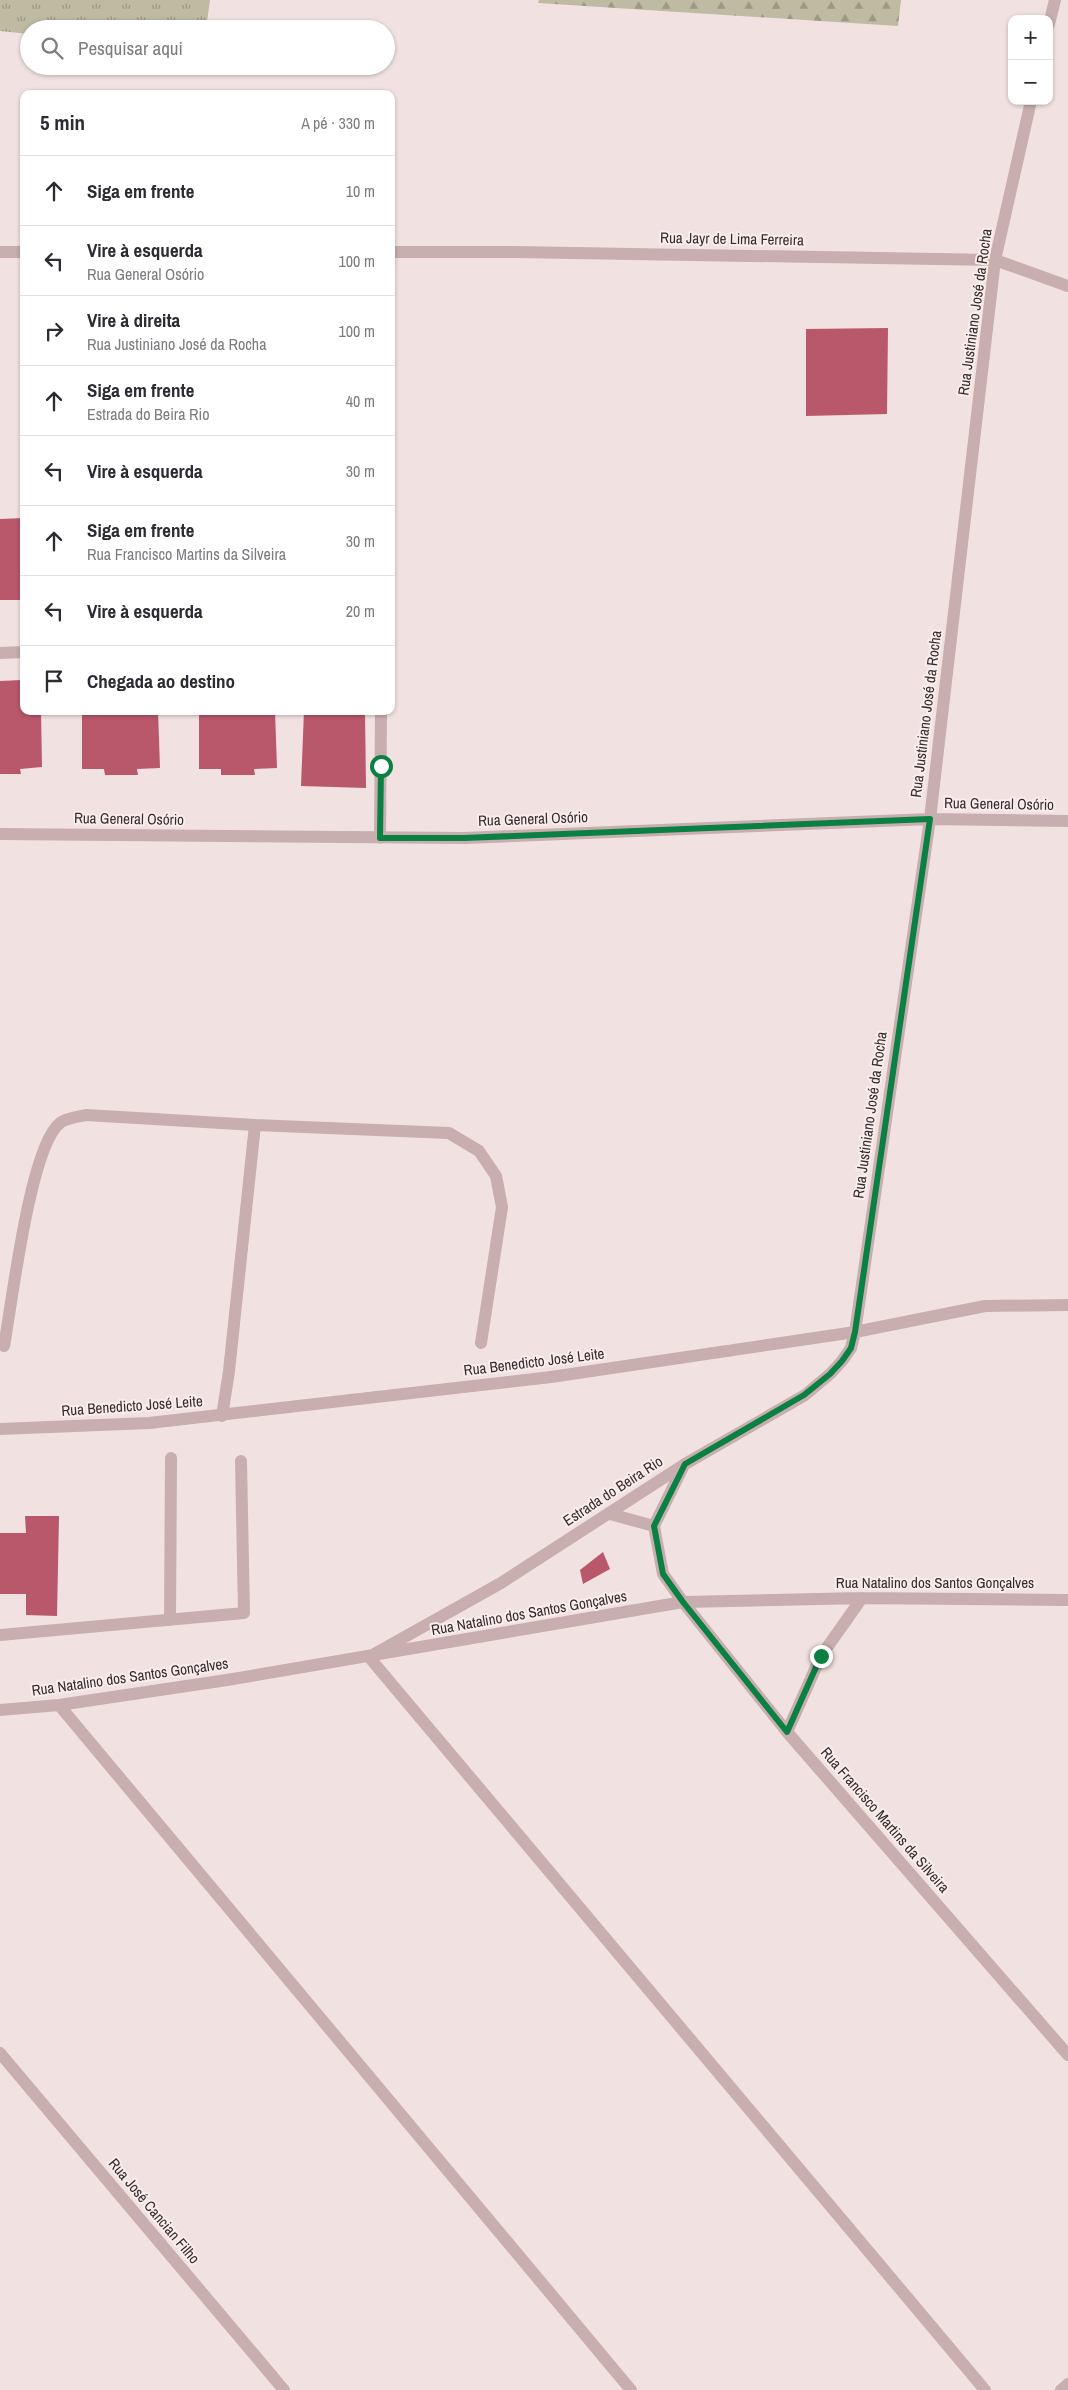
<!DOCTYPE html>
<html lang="pt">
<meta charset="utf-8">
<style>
:root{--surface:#fff;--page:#f7f7f7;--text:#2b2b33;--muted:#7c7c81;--line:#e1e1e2}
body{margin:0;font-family:"Archivo Narrow",sans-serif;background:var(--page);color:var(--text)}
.controls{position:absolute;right:15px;top:15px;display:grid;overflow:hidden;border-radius:10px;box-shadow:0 1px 4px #0004}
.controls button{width:45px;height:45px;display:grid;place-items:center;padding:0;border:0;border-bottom:1px solid var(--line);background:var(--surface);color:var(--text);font:25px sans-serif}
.stop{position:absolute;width:15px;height:15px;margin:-11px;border:4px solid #0b8043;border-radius:50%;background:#fff}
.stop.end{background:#0b8043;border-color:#fff;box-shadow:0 1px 5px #0008}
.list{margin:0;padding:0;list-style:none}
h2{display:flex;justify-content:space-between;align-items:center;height:65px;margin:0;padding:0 20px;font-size:21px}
h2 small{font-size:16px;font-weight:400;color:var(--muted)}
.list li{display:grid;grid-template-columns:32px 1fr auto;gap:15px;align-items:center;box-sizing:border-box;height:70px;padding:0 20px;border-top:1px solid var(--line)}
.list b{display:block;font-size:19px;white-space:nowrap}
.list p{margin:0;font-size:16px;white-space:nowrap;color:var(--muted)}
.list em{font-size:16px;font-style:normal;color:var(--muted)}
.icon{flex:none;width:28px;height:28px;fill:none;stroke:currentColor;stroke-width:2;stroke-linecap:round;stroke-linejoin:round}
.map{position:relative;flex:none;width:1068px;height:2390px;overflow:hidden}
.search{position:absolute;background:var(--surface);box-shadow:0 1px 4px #0004;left:20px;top:20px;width:375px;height:55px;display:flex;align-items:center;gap:12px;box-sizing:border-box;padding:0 18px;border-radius:28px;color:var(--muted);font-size:19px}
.panel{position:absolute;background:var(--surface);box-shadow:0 1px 4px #0004;left:20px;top:90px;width:375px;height:625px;border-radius:10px}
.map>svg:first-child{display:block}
.grass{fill:url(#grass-tufts)}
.forest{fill:url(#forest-firs)}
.building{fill:#b9576b}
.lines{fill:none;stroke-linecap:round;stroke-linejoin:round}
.minor{stroke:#c8aeae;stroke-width:12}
.route{stroke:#0b8043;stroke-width:6}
.labels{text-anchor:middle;stroke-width:4;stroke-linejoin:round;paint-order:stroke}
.street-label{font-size:15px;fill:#372b2d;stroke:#f9eeed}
</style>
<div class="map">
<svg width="1068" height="2390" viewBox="0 0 1068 2390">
<defs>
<pattern id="grass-tufts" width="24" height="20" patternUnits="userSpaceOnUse" patternTransform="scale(1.25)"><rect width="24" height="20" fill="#bebba2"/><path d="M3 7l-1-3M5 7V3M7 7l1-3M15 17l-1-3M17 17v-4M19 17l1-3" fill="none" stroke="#9b9884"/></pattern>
<pattern id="forest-firs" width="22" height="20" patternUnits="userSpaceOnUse" patternTransform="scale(1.25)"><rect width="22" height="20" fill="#bebba2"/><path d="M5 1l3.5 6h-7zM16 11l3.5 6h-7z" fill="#9b9884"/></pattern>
</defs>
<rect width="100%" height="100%" fill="#f1e2e1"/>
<path class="grass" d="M0,0h210l-4,29h-177v5l-29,-3z"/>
<path class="forest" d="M539,0h362l-3,26 -360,-23z"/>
<path class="building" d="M888,328l-1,86 -81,2v-87z
M24,518v88h-3v-6h-21v-81z
M22,680l2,31h17l1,56 -22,2 1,5h-21v-93z
M82,711h76l2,57 -23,1 1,6h-33l-1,-6h-22z
M199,711h76l2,57 -23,1 1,6h-34v-6h-22z
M304,711h61l1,77 -65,-2z
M25,1516h34l-2,100 -31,-1v-21h-26v-61h26z
M603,1552l7,17 -27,15 -3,-14z"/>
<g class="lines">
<path class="minor" d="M1049,24l6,-24
M0,252h24
M391,252h124l480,8 73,26
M0,653l24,-1
M0,834l464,4 466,-19 138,2
M380,838l1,-127
M4,1346c8,-43 26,-200 56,-223 6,-5 18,-6 26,-8l169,10 194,8 30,18 17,25 6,31 -21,136
M222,1416l7,-45 26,-246
M0,1429l149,-6 402,-46 304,-45 130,-26 83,-1
M684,1465l-30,61 9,48 20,28 104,130 281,323
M610,1514l44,12
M170,1620l1,-162
M0,1635l244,-22 -3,-152
M59,1705l572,685
M0,1710l59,-5 168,-25 456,-78 179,-4 206,2
M787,1732l34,-76 41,-58
M0,2053l284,337
M985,2390l-616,-733 132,-74 184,-119 120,-69 25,-21 12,-13 9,-13 4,-16 75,-513 65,-559 36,-159
M1061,2390l7,-6"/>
</g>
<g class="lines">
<path class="route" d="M381,766l-1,72h84l466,-19 -75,513 -4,16 -9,13 -12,13 -26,21 -119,69 -31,62 9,48 20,28 104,130 34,-76"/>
</g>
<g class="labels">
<g class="street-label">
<text transform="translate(732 239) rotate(1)" y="5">Rua Jayr de Lima Ferreira</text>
<text transform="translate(975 312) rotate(-82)" y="5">Rua Justiniano José da Rocha</text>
<text transform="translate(926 714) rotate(-83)" y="5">Rua Justiniano José da Rocha</text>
<text transform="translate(999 804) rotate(1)" y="5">Rua General Osório</text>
<text transform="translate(129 819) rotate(1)" y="5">Rua General Osório</text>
<text transform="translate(533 819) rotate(-2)" y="5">Rua General Osório</text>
<text transform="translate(870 1115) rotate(-82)" y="5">Rua Justiniano José da Rocha</text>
<text transform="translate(534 1362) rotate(-7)" y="5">Rua Benedicto José Leite</text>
<text transform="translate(132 1406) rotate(-4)" y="5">Rua Benedicto José Leite</text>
<text transform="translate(613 1491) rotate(-33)" y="5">Estrada do Beira Rio</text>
<text x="935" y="1588">Rua Natalino dos Santos Gonçalves</text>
<text transform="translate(529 1613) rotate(-10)" y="5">Rua Natalino dos Santos Gonçalves</text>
<text transform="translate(130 1677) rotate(-8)" y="5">Rua Natalino dos Santos Gonçalves</text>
<text transform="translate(885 1820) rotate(49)" y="5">Rua Francisco Martins da Silveira</text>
<text transform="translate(154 2211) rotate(50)" y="5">Rua José Cancian Filho</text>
</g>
</g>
</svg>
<div class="controls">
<button>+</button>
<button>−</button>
</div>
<div class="stop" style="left:381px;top:766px"></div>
<div class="stop end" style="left:821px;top:1656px"></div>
<div class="search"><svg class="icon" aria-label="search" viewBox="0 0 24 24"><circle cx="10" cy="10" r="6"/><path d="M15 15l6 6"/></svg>Pesquisar aqui</div>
<section class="panel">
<h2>5 min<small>A pé · 330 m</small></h2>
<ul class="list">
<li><svg class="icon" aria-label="ahead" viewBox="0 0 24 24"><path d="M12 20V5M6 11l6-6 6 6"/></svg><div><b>Siga em frente</b></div><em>10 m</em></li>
<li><svg class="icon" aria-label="left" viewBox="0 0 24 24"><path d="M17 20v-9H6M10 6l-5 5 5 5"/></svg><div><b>Vire à esquerda</b><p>Rua General Osório</p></div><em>100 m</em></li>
<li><svg class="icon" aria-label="right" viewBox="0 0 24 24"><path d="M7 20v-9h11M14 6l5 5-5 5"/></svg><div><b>Vire à direita</b><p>Rua Justiniano José da Rocha</p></div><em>100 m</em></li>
<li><svg class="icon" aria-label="ahead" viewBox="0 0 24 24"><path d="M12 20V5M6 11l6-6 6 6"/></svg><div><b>Siga em frente</b><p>Estrada do Beira Rio</p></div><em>40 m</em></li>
<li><svg class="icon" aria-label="left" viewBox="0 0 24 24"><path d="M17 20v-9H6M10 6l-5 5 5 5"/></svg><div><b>Vire à esquerda</b></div><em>30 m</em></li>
<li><svg class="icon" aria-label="ahead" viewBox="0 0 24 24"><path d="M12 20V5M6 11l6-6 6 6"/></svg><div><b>Siga em frente</b><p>Rua Francisco Martins da Silveira</p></div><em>30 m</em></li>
<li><svg class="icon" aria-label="left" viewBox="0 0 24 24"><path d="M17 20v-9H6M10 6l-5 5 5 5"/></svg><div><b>Vire à esquerda</b></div><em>20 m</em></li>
<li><svg class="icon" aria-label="arrive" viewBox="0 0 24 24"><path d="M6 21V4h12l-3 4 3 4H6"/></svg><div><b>Chegada ao destino</b></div></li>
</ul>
</section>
</div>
